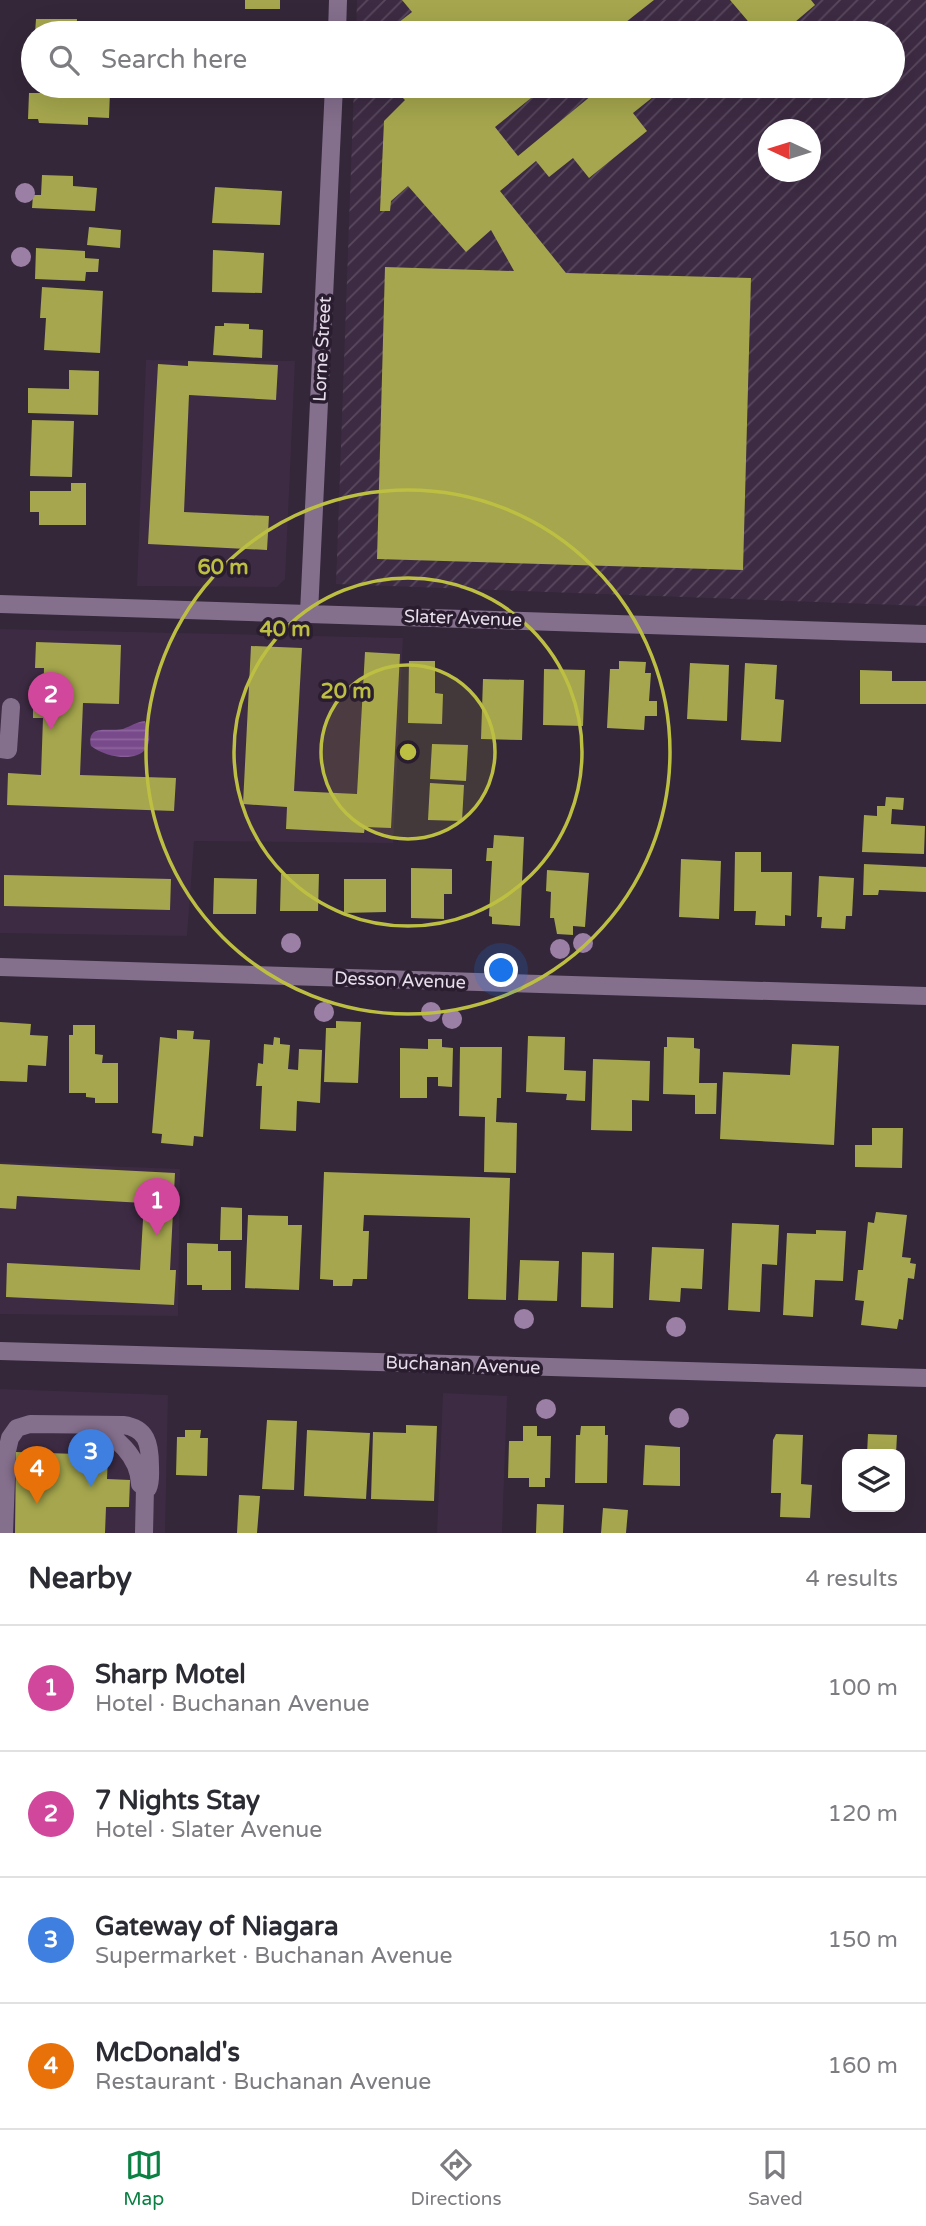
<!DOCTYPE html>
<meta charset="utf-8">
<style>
:root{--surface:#fff;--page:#f7f7f7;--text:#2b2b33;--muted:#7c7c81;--line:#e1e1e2;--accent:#0b8043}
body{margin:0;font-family:"Varela Round",sans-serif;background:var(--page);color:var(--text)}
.controls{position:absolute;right:21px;bottom:21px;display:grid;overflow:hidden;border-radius:14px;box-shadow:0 7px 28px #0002}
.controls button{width:63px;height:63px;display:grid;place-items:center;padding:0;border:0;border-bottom:2px solid var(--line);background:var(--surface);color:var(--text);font:35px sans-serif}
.compass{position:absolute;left:758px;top:119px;width:63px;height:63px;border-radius:50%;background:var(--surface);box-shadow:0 7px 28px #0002;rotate:274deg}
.you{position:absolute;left:502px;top:971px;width:24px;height:24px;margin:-18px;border:5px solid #fff;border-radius:50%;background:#1a73e8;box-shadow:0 0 0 10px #1a73e833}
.badge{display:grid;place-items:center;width:46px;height:46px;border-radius:50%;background:var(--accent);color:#fff;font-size:23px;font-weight:700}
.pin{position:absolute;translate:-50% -58px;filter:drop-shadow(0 2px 4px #0008)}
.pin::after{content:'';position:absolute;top:37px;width:24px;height:21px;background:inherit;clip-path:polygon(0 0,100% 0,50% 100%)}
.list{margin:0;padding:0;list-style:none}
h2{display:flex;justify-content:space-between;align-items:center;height:91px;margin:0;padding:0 28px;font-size:30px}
h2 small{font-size:23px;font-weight:400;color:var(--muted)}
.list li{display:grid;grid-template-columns:46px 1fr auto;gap:21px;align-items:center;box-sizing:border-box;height:126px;padding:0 28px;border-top:2px solid var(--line)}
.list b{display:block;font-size:26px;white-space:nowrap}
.list p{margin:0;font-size:23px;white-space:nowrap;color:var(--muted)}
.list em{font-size:23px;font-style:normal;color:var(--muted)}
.icon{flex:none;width:38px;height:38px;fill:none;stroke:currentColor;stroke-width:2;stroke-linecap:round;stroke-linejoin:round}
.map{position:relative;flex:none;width:926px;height:1533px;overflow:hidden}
.search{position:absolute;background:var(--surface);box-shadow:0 7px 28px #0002;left:21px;right:21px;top:21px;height:77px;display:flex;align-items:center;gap:18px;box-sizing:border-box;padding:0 24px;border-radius:38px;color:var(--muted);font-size:26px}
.sheet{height:595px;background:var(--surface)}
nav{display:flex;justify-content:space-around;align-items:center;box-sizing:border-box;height:98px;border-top:2px solid var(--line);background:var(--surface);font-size:19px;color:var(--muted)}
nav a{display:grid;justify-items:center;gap:4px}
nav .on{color:var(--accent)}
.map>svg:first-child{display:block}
.built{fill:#3d2b43}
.industrial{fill:url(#industrial-furrows);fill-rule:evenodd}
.water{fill:url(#water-rules)}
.building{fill:#a5a64d}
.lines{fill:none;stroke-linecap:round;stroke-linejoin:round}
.minor{stroke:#846f8d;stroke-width:18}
.tree{fill:#9b7fa5}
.ring{fill:none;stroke:#bdbf42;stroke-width:3.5}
.labels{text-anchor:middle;stroke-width:7;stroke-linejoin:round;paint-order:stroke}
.street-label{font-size:18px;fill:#e7dfeb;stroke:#2a1d2f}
.centre{fill:#bdbf42;stroke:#2a1d2f;stroke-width:3.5}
.ring-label{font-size:21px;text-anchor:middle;font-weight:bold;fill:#bdbf42;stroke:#2a1d2f;stroke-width:7;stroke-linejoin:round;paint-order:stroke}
</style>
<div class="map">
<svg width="926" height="1533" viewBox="0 0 926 1533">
<defs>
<pattern id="industrial-furrows" width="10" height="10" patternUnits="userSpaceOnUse" patternTransform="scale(1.75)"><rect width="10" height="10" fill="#3d2b43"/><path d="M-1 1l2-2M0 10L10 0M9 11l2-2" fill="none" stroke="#59495e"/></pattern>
<pattern id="water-rules" width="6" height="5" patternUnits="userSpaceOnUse" patternTransform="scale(1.75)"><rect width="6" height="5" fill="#794a8b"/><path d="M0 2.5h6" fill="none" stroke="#8c649c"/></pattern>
</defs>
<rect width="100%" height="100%" fill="#342739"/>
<path class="built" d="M146,360l149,1 -10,218 -8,8 -140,-1z
M0,629l403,9 -10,205 -199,-2 -7,95 -187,-3z
M0,1162l180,7 -2,147 -178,-2z
M0,1389l168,6 -3,138h-165z
M443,1393l64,3 -5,137h-65z"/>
<path class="industrial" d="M357,0h569v606l-590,-22 18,-498h539v-53h-537zM768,130h42v42h-42z"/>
<path class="water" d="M145,721c19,42 -30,43 -54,25 -5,-23 18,-14 32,-17 8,-3 13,-7 22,-8z"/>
<path class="building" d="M245,0h35v9h-35z
M402,0h252l-42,33h-227l27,-21z
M730,0h81l4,5 -33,28h-24z
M36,19h41l-1,14h-41z
M223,86h59l-1,10 -58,-4z
M391,86h155l-51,41 23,29 85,-70 6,6 8,-6h34l7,7 -25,20 14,18 -58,47 -16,-20 -24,19 -13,-16 -36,30 66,82 185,5 -8,292 -366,-11 8,-292 129,4 -23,-41 -25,22 -58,-66 -17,15 -1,10h-10l4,-90 21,-21z
M40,89l70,2 -1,27 -21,-1v8l-49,-2 -1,-4h-10l1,-26h11z
M42,175l31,1v10l24,2 -2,23 -63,-3 1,-13h8z
M215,187l67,4 -2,34 -68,-2z
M89,227l32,3 -1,18 -33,-3z
M36,248l49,3v7l14,1 -1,13h-12l-1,9 -50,-2z
M213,250l51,3 -2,40 -50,-1z
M42,287l61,4 -3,62 -56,-3 2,-32h-6z
M224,323l25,1v5l14,1 -1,28 -49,-3 2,-29h9z
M188,361l90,4 -2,35 -87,-5 -5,117 85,4 -2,34 -119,-6 10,-180 30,2z
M69,370l30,1 -1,44 -70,-2v-25l41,1z
M32,420l42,1 -2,56 -42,-1z
M71,483h15v42h-47v-13h-9v-21h41z
M36,642l85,3 -2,59 -36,-1 -3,72 96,3 -2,33 -167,-6 1,-32 33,2 2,-57h-10v-15l10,1 1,-36h-9z
M251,646l51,2 -8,143 63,3 8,-142 35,2 -9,174 -26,-1 -1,6 -78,-4 1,-22 -44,-3z
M409,661h26v32l8,1 -1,30 -34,-1z
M619,661l27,1 -1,11h6l-2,28h8v15h-12l-1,14 -37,-2 3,-59h9z
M690,663l39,2 -2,56 -40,-2z
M745,663l32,2 -2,34 9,1 -3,42 -40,-2z
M544,669l41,1 -2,56 -40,-1z
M860,670l32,1v10h34v23h-66z
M483,679l41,1 -2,60 -41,-1z
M432,744l36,1 -2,36 -36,-2z
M430,783l34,2 -2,36 -34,-1z
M886,797l18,1 -1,12 -11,-1 -1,15 34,2 -1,28 -62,-2 2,-37 13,1v-10h8z
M494,835l30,2 -4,89 -28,-2v-7l-3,-1 3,-55h-6l1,-13h6z
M735,852h26v20h31l-1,44 -6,-1v11l-30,-1 1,-14h-22z
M681,859l40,2 -2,58 -40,-2z
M864,864l62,3v25l-47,-2 -1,5h-15z
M411,868l41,1v25h-8v25l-33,-1z
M547,870l42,3 -4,54 -12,-1v9l-16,-1 -3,-16h-4l1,-26 -5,-1z
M281,874h38l-1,37h-38z
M4,875l167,4 -1,31 -166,-4z
M819,876l35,2 -2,38h-6l-1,13 -24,-1 1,-11h-5z
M214,878l43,1 -1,35h-43z
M344,879h42v33l-42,1z
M336,1021l25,1 -3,61 -34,-1 2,-54h10z
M0,1022l31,2 -1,11 18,1 -2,30 -18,-1 -1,17 -27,-1z
M73,1025h22v29l8,1 -1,8h16v40h-23v-5l-9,-1v-4h-17v-58h4z
M177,1030l17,1 -1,8 17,1 -7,97 -9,-1 -1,10 -32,-3 1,-9 -10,-1 8,-96 17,2z
M528,1036l37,1 -1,33 22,1 -1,30 -19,-1 1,-6 -41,-2z
M274,1037l6,1v6l10,1 -2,24 10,1 1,-21 23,1 -2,53 -23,-2 -1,30 -36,-2 2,-43h-6l2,-23 5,1 1,-20 9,1z
M667,1037l27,1v10l6,1 -1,34h18l-1,31h-21v-19l-32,-1 1,-47h3z
M428,1039h14v8l11,1 -1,39 -14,-1v-9h-11v21h-27v-50l28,1z
M792,1044l47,2 -5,99 -114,-6 3,-67 67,3z
M460,1047h42l-1,51h-4l-1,24 21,1 -1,50 -32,-1 1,-55 -26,-1z
M593,1059l57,2 -1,40 -17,-1v31l-41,-1z
M872,1128h31l-1,40 -47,-1v-22h17z
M0,1164l175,9 -5,97h6l-2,35 -168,-8 1,-34 133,7 4,-67 -127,-7 -1,13 -16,-1z
M324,1172l186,6 -4,122 -38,-1 2,-81 -106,-3 -1,16h6l-2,48h-14l-1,7h-19v-6l-13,-1z
M221,1207l21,1v32h-22z
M876,1212l31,3 -5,42 9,1 -1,5 6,1 -2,15 -6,-1 -5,42 -4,-1 -2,10 -36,-4 3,-24 -9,-1 3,-30h5l5,-48 6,1z
M248,1215l40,1v9h14l-3,65 -54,-2z
M732,1223l47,2 -2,40 -15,-1 -2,48 -32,-2z
M816,1230l30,1 -3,50 -28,-1 -2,37 -30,-2 4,-82 29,1z
M187,1243l31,1v7h13v39h-29v-5h-15z
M652,1247l52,2 -2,40 -21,-1 -1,14 -31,-2z
M582,1252l32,1 -1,55 -32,-1z
M520,1260l39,1 -2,40 -39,-1z
M267,1420l30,1 -3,69 -32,-1z
M406,1425l31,1 -3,75 -63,-2 2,-67 33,1z
M523,1426h14v10h14l-1,42h-5v9h-16v-9h-21l1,-37h14z
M581,1426h24v9h3l-1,48h-32l1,-48h4z
M185,1430h16l-1,8h8l-1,38 -31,-1 1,-38h8z
M307,1430l63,3 -4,66 -62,-3z
M776,1434l27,1 -2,49 11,1 -2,33 -30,-1 1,-24h-10l2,-53z
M868,1434l29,1 -1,19h-29z
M645,1445l35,2v39l-37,-1z
M16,1452l92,3 -1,24 23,1 -1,27h-23l-1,26h-90z
M239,1495l21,1 -3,37h-20z
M537,1504l27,1 -1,28h-27z
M603,1508l25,2 -2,23h-25z"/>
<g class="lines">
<path class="minor" d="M337,33l1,-33
M0,604l926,30
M309,613l25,-527
M0,749l8,1 3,-43
M0,967l926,29
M0,1351l926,27
M91,1427c25,7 48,30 49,57l5,4
M4,1533l3,-82 3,-13 7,-10 13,-4 93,1c24,3 27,19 27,41 0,8 1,15 -2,22h-3l-1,45"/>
</g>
<g class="tree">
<circle cx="25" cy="193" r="10"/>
<circle cx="21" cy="257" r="10"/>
<circle cx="291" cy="943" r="10"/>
<circle cx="583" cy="943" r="10"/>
<circle cx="560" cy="949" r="10"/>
<circle cx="324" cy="1012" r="10"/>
<circle cx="431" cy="1012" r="10"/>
<circle cx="452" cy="1019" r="10"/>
<circle cx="524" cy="1319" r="10"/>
<circle cx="676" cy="1327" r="10"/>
<circle cx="546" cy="1409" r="10"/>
<circle cx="679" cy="1418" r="10"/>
</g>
<circle cx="408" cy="752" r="87" fill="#bdbf42" fill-opacity=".12"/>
<g class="ring">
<circle cx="408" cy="752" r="87"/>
<circle cx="408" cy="752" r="174"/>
<circle cx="408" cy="752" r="262"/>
</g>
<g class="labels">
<g class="street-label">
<text transform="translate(322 349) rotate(-87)" y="6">Lorne Street</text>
<text transform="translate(463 618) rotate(2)" y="6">Slater Avenue</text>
<text transform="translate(400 980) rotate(2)" y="6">Desson Avenue</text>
<text transform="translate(463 1365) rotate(2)" y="6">Buchanan Avenue</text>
</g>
</g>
<circle cx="408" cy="752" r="10" class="centre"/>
<g class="ring-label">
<text x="223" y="574">60 m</text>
<text x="285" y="636">40 m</text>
<text x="346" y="698">20 m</text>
</g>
</svg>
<div class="controls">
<button><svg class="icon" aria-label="layers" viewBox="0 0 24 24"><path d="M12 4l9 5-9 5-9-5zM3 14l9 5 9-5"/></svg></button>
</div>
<svg class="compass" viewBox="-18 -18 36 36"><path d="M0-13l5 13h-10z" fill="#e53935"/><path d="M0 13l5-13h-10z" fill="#7c7c81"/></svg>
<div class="you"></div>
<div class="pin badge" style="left:157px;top:1236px;background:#d1479c">1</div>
<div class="pin badge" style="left:51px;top:730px;background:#d1479c">2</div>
<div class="pin badge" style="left:91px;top:1487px;background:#3f7fe0">3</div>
<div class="pin badge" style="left:37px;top:1504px;background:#e8710a">4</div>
<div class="search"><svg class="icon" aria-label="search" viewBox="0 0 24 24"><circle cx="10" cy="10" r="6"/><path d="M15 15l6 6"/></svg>Search here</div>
</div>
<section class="sheet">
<h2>Nearby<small>4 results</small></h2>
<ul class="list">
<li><span class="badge" style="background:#d1479c">1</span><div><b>Sharp Motel</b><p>Hotel · Buchanan Avenue</p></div><em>100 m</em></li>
<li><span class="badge" style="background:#d1479c">2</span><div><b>7 Nights Stay</b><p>Hotel · Slater Avenue</p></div><em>120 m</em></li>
<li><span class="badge" style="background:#3f7fe0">3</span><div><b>Gateway of Niagara</b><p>Supermarket · Buchanan Avenue</p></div><em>150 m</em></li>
<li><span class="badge" style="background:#e8710a">4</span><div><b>McDonald's</b><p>Restaurant · Buchanan Avenue</p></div><em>160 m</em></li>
</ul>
</section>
<nav>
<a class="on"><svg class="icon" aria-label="map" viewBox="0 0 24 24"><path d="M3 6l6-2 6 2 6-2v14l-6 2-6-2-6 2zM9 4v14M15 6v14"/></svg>Map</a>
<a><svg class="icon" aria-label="directions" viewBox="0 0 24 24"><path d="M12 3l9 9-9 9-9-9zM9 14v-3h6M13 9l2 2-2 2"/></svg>Directions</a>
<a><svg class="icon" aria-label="saved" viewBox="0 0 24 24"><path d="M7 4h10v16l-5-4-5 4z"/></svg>Saved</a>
</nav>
